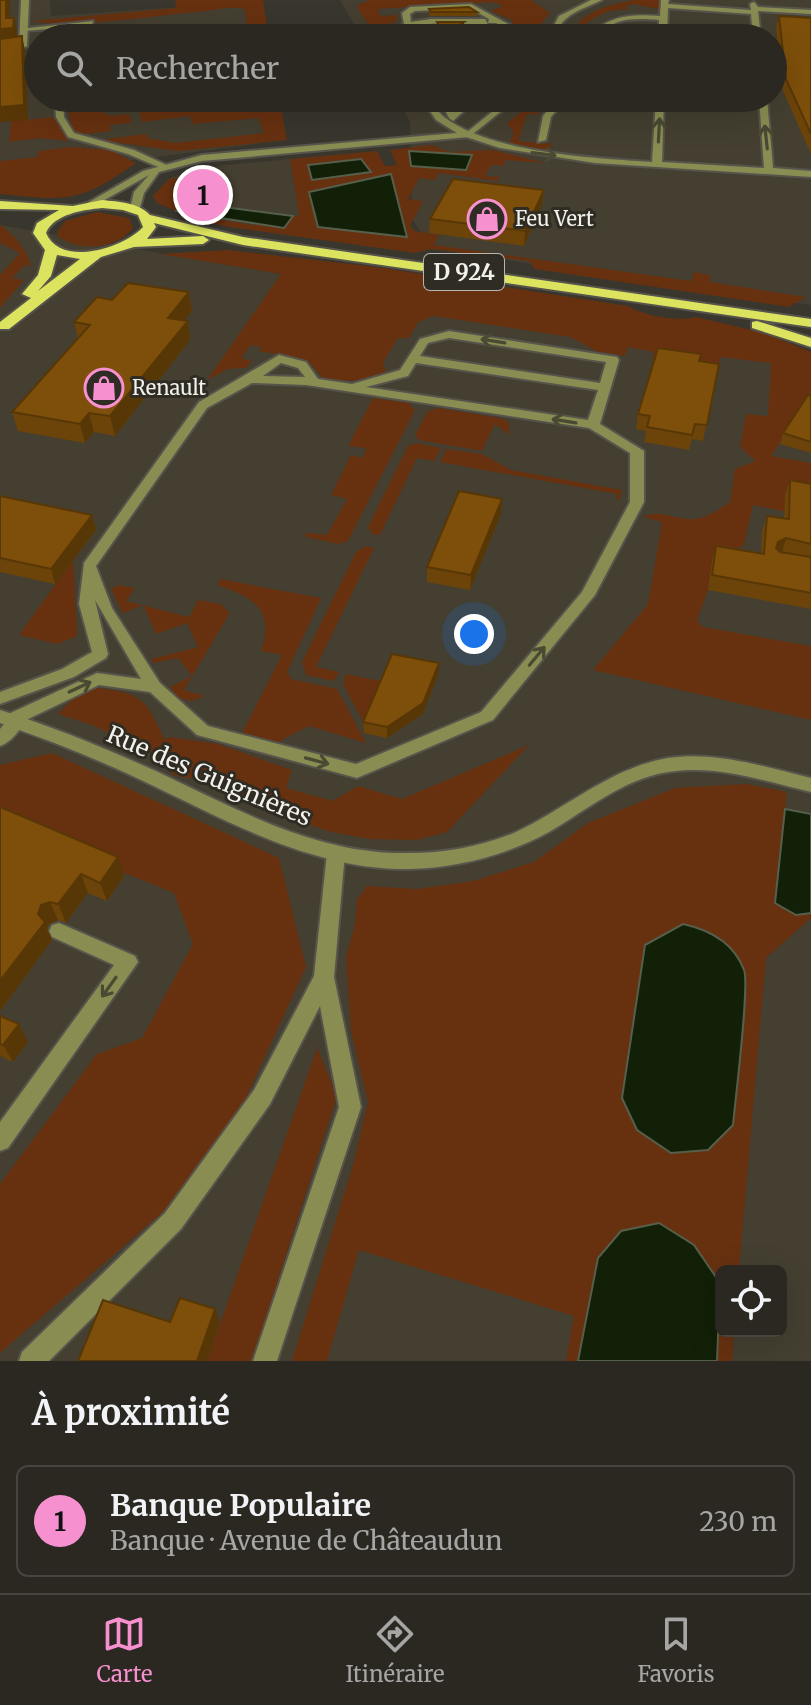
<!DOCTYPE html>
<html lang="fr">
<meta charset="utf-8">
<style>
:root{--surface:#2b2822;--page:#37342f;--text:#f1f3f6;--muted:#a6a6a5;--line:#474440;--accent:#f690cf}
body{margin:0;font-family:Merriweather,serif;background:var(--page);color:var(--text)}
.controls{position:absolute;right:24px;bottom:24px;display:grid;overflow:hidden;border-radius:12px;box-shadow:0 8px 32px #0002}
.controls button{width:72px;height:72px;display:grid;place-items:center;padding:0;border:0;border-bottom:2px solid var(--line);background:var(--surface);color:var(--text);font:40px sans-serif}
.you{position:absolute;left:474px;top:634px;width:28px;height:28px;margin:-20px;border:6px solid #fff;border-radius:50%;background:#1a73e8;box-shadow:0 0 0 12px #1a73e833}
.badge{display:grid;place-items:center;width:52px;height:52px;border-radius:50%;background:var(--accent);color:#111;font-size:26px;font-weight:700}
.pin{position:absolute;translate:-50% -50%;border:4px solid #fff;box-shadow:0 2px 8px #0006}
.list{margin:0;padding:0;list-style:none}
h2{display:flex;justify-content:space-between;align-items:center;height:104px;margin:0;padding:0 32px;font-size:34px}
h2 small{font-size:26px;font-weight:400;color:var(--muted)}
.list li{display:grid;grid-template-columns:52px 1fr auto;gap:24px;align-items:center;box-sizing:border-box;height:112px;margin:0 16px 16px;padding:0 16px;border:2px solid var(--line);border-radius:12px}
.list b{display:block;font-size:30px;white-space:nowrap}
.list p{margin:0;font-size:26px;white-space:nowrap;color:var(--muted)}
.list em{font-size:26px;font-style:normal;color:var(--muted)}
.icon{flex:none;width:44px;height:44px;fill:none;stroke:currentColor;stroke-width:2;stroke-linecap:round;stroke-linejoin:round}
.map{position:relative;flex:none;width:811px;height:1361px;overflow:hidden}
.search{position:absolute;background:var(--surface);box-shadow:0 8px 32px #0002;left:24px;right:24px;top:24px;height:88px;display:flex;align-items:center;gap:20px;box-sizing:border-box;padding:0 28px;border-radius:44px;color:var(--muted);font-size:30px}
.sheet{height:232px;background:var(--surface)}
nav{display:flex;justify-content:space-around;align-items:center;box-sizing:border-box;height:112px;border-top:2px solid var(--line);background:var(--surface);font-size:22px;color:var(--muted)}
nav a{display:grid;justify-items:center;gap:4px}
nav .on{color:var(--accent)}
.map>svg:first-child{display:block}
.built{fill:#443f30;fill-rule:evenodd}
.green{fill:#673110}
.water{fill:#112007;stroke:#555f4c;stroke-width:2}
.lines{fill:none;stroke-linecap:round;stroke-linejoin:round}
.lane-casing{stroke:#57544c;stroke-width:4}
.street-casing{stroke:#57544c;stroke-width:4}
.primary-casing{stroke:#57544c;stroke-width:4}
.lane{fill:#898d52;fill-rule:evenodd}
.street{fill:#898d52;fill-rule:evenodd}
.primary{fill:#dce45f;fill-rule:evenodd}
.wall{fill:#6c4409}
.shaded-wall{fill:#583707}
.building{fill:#7d4f0a;stroke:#583707;stroke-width:2}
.oneway{stroke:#4a4932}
.labels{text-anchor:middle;stroke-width:6;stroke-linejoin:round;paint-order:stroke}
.far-poi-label{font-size:20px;fill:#f3f1ec;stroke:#2f2c24;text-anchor:start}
.shield{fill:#2f2c24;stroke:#b8b6b0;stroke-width:2}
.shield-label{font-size:22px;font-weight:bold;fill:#f3f1ec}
.street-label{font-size:24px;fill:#f3f1ec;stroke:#2f2c24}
</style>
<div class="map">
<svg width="811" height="1361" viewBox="0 0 811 1361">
<rect width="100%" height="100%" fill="#39362e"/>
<path class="built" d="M0,0h50l1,16 206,-14 8,36h-227v60h240l9,42 -287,37z
M340,0h471v305l-380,-56 -19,-31 -2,-96 -13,-24h376v-60h-411z
M290,159l13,78 -98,-15 -48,-19 -4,-7 17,-18 26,-10z
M0,225l811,142v994h-811zM721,1271h60v60h-60z"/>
<path class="green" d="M175,0h88l6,38h-21l-3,-29c-17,-4 -32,2 -50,3 -43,4 -123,17 -163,9l144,-13z
M370,0h161l19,13 -9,11 -5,14h-22l-2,-18 -22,-9 13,-5 -9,-4 -117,7 4,7 16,-1v6l-21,8 -1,4 -17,-23v-5z
M634,0h27l-2,15 -1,-6 -25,-5 -8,3 5,3c-21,-5 -47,13 -60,28 8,-27 40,-33 64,-38z
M178,98h101l8,42 -109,11 -79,-11 47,-6 2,4 27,5 89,-10 -6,-15 -66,6 -2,-8 -48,6 -3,-12 13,-2 -1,-8z
M539,98h4l-11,12 8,5 -13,-1 -9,27 34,3 -3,7 -40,-8 5,-10 -7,-10z
M77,101l24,2 3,10 6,3 20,-2 1,9 -21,2 1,6 -27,3 -12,-3 -5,-29z
M57,117l12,24 -28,-3 -32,4 2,-21z
M431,145l18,7 44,-2 52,13 -39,-3 -3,6 -12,-1 -6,11 15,1 -3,4 -58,-8 -4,7 -16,-2 -11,21 15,2 -13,25 5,5 24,4 -5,10 257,36 3,-9 16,3v7l96,15 -17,10 -254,-38 -6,-8 -98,-12 -16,4 -186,-26 -24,-5 -20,-8 68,11 38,-6 2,-3h6l-9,-57 87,-8 8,15 12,-1 -7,-15z
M71,147l38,3 27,13c-57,40 -68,38 -136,31v-33l38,-4 1,-6z
M170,178l15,1 -11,14 4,7 7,2 -9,9 -19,-8 -4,-7z
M97,212l32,6 4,10c-15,21 -54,24 -74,9l-2,-5 8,-11z
M0,225c14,9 27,25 31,41l-6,-1 -13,13 12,2 -24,28v-33l20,-22 -20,-10z
M228,250l148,17 252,39c17,10 49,16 68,11l68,16 47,19v43l-40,61 40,7v54l-58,-12 -9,40 -32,16 -4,29 -11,30 6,7 108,19v74l-218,-50 55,-66 14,-82 -19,-5c16,-8 28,1 45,2 15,2 30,-9 42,-17l5,-33 21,-8 -16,-14 6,-33 22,2 3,-53 -51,-6 -4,22 -64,-18 2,-9 -26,-5 -3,9 -29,-5 -26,-14 -136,-21 -16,6 -9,16h-11l-15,24 3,9c-21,12 -39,10 -62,8l-17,-19 -48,-9 2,-4 -10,-2 -10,13 11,3 -6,7 -18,1 -21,11 74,-106 -121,-20z
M373,398l36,5 6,7 -67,131 -10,3 -32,-7 -1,-4 22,2 20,-36 -16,-4 20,-40 12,3 3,-10 -18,-2z
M438,408l62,10 9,4v13l-14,-11 -13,27 -63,-11 -4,-5 12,-23z
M417,443l24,5 -7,13 -17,-3 -37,77 -8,-1 -4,-7 40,-81z
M446,449l36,5 29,16 111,20 -2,8 -4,2 1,-6 -177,-32z
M366,546l8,2 -58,119 23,5 -5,9 -28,-6 -4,-13 54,-110z
M73,560l4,76 -20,8 -38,-9z
M220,579l101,19 -34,74 4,7 46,10 29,54 -57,-17 -31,16 -36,-9 40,-78 -21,-4c14,-42 -8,-54 -44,-66z
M119,585l16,3 -9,13 63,16 9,-17 23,4 9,9 -46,77 21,6 -14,5 -13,-3 -8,-11 22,-11 -14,-18 -24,5 -3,-4 47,-12 -11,-24 -31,11 -13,-29 -20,8 -12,-24z
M346,674l39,8 -19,45 -23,-43z
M98,688c47,6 47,12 67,52l4,-3 49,7 74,26 -6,18 47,13 25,-15 44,13 127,-54 -82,87 -30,8 -47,-1 -39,-7 -38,-13 -85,-39 -33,-4 -25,-24 -58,-27 -34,-11 20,-21z
M52,753l227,105 27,109 -92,201 -214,185v-169l97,-130 45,-16 51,-94 -19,-51 -174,-70v-58z
M746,784l41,8 -12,111 21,12 15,-2v5l-45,40 -27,313h-18v60h13l-2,30h-166l8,-45 -215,-66 -32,111h-35l62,-199 14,-60 -17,-71 -5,-74 9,-33 2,-24 10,-14 50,3 56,-8 61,-19 54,-39 87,-35z
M317,1048l20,48 -85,265h-45z"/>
<path class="water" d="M409,151l63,4 -6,15 -55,-4z
M361,159l10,13 -59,8 -4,-15z
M391,174l16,63 -89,-10 -9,-35z
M185,202l108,14 -9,12 -108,-17z
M785,809l26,5v99l-15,2 -21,-12z
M683,924c27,6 51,19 61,46 6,15 -9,131 -11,155l-25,25 -37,3 -34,-23 -15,-32 23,-153z
M659,1223l35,22 26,38 -3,78h-139l20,-103 23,-27z"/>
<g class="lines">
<defs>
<path id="lane" d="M661,0h8l-1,4 83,6 -1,-6 4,-2 4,5 53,3v4l-53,-3 3,27h-8l-2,-24 -83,-6 -1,30h-8v-18c-13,-1 -28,-2 -41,2 -12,5 -18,16 -30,16 19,-23 44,-24 72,-22z
M471,4l41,22v12h-8l1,-9 -9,-6h-8l1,-4 -19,-11 -55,3 -5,3 1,8 20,-3h54l4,7 -5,12h-8l5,-13 -19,13h-9l20,-14c-27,0 -60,-5 -82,14h-9l10,-9 12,-5 -2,-11 8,-6z
M93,21c-2,13 -13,17 -25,17l17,-12 -61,5 -4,-2z
M55,98h8l1,19 10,16 60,17 37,17 -8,2 -35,-15 -60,-17 -12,-20z
M421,98h8c5,7 9,14 15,19 48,36 149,41 208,45l4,-64h8l-2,64 102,6 -5,-70h8l6,70 38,3v6l-216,-14 -95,-15 -40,-13 -24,-15z
M439,98h8l7,13 14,-13h10l-25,23 -4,-3z
M558,98h9l-16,19 -5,23 -8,2 5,-26z
M449,331l168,26 2,3 -19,64 44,27v51l-49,93 -102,125 -136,58 -160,-43 -47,-43 -51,-7 -75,36c-3,9 -14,22 -24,25v-17l4,-5 -2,-4 2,-4 93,-43 44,6 -46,-79 13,54 -2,4 -32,19 -74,27v-12l62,-23 30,-17 -13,-48 5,-41 115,-161 80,-47 27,7 12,17 34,5 48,-14 20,-31zM449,338l157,24 -6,21 -180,-27 8,-13zM281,363l17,5 7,9 -42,-1zM416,363l182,27 -10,30 -222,-33 42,-11zM252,383l54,2 283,43 41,25v49l-48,90 -101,120 -125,52 -148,-38 -48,-43 -48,-75 -16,-42 111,-158z
M336,845l6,3 3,5 -11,124 27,130 -84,254h-24l86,-254 -19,-101 -50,98 -89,125 -132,132h-30l3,-9 143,-139 89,-123 60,-114 13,-123 3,-5z
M59,923l76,33 3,6 -130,186 -8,3v-29l114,-157 -62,-28 -3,-6 3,-6z"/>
<path id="street" d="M21,0h8l-2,46 -4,2 -4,-2z
M591,0h11c-20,10 -41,13 -47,38h-8l12,-22z
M509,98h9l-49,39 -267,24 -43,11 -15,21 -5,18 -9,-2 4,-17 15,-17 -57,32 -8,-2 59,-34 59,-16 265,-23z
M0,710c54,17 107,39 158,62 80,38 160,83 251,81 36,0 74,-7 107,-21 51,-24 94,-64 152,-74 48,-7 97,9 143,20v14c-46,-11 -96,-28 -143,-20 -45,7 -81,38 -119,60 -42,23 -92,36 -140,37 -97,1 -183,-49 -268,-89 -46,-22 -93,-40 -141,-57z"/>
<path id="primary" d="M102,200c17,2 36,2 48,15l93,22 568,82v8l-568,-82 -89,-22 2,4 -9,12 56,-3 6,4 -6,4 -69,3 -33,10 -92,72h-9v-7l31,-24 -9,-4 16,-19 7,-25 -12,-17 4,-10 22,-13 -59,-1v-8l73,5zM102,208l21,2 15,5 5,12c-19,21 -82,41 -97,6 8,-19 37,-23 56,-25zM57,255l23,4 -42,32 13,-15z
M757,321l54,17v9l-59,-19v-6z"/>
</defs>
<use href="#lane" class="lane-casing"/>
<use href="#street" class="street-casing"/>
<use href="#primary" class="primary-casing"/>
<use href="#lane" class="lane"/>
<use href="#street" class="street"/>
<use href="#primary" class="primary"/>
</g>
<path class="wall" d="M429,9l48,3v4h-47l-1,-2z
M779,16l32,2v136l-28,-63 -7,-63z
M437,22l27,5 -11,8v2l21,-2 18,3h-47l-8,-11z
M544,190l-2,14 -18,42 -95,-13 1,-14z
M189,292l3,19 -7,9 3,1 2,19 -75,96 -21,-4 -9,11 -67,-12 -6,-19 66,-74 -4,-16z
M699,361l20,3 -16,77 -11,-2 -3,11 -45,-8 2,-11 -10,-2 2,-15z
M811,396v57l-31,-9 3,-11z
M790,480l21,4v125l-103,-19 4,-30 4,-14 45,8 1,-23 5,-15 17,3 1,-24z
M0,496l92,19 4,15 -41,54 -55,-12z
M502,499l-1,15 -31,76 -43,-8v-15z
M438,675l-15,39 -36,24 -23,-5 -1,-11z
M0,807l124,69 -17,25 -19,-8 -22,30 -8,-3 -9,4 -2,5 5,11 -52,71z
M0,1016l19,8 9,18 -15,20 -13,-6z"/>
<path class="shaded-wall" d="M6,0h4l-1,28 5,-10 3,13 -1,11 -16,1v-14l6,-11z
M464,22v5l-13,9v-5z
M22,36l3,14 3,70 -28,2v-15z
M115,98h36l2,10 -36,3z
M544,190l-2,14 -18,42 1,-15z
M189,292l3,19 -21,26 -3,-19z
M188,321l2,19 -75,96 -5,-20z
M89,413l5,19 -9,11 -5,-19z
M502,499l-1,15 -31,76 1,-15z
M92,515l4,15 -41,54 -4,-15z
M786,538l-4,15 -8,3 4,-14z
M439,663l-1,12 -15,39 -36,24v-11z
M118,857l6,19 -17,25 -7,-18z
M81,874l7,19 -22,30 -8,-19z
M50,902l8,18 -9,4 -2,5 5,11 -52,71v-30l38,-67 3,-9z
M19,1024l9,18 -15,20 -10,-17z
M215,1309l5,13 -13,39h-10z"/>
<path class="building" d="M0,0h6v18h8l-1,10 -13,1z
M469,7l8,5h-46l-2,-3z
M779,16l32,2v116l-25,-55z
M437,22h27l-13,9 2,6 11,-1 11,-7 -1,6 10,2 6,-9 2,3 -1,7h-43z
M22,36l2,69 -24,2v-68z
M453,179l91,11 -19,41 -95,-12z
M128,283l61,9 -21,26 20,3 -78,95 -21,-3 -9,11 -68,-12 78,-87 -16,-3 23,-25 15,3z
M658,348l43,6 -2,7 20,3 -12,61 -12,-1 -3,11 -45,-8 3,-11 -12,-2z
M808,395l3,1v46l-28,-9z
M790,480l21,4v60l-25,-6 -8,4 -2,6 4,4 31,5v36l-99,-18 4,-29 48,8 3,-38 22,3z
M459,491l43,8 -31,76 -44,-8z
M0,496l92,19 -41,54 -51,-11z
M392,654l47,9 -16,40 -36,24 -24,-5z
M0,807l118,50 -18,26 -19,-9 -23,30 -8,-2 -9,3 -3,9 7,8 -45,59z
M0,1016l19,8 -16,21 -3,-1z
M180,1298l35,11 -18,52h-119l25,-61 67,22z"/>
<defs><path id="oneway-shaft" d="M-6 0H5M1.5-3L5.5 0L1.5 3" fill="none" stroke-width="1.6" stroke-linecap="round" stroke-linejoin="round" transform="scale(2)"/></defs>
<g class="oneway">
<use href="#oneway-shaft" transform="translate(659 130) rotate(-87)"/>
<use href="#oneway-shaft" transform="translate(766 137) rotate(-96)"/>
<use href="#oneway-shaft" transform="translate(544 154) rotate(7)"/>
<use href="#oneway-shaft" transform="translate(493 341) rotate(-171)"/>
<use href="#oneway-shaft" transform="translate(564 421) rotate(-171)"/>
<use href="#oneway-shaft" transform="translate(537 656) rotate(-50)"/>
<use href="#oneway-shaft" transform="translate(80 687) rotate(-25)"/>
<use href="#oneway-shaft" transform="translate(317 761) rotate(15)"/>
<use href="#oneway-shaft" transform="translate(109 987) rotate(126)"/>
</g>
<defs>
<symbol id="shop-ring" viewBox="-11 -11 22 22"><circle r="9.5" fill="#2f2c24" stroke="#f690cf" stroke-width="1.5"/><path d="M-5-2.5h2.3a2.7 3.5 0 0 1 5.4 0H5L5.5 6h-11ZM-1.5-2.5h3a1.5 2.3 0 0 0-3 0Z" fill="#f690cf"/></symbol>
</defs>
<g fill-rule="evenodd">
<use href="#shop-ring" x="465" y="197" width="44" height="44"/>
<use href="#shop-ring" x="82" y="366" width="44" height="44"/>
</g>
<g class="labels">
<g class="far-poi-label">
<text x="515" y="226">Feu Vert</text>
<text x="132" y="395">Renault</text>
</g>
<rect class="shield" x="424" y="254" width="80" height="36" rx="6"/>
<g class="shield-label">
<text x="464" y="280">D 924</text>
</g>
<g class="street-label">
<text transform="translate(209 776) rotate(23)" y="8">Rue des Guignières</text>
</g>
</g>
</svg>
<div class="controls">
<button><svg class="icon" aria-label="locate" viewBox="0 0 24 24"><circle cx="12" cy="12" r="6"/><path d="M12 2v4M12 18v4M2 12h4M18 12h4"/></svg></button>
</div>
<div class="you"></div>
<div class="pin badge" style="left:203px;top:195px">1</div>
<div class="search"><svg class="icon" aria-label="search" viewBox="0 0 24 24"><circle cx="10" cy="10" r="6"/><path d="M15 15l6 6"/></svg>Rechercher</div>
</div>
<section class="sheet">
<h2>À proximité<small></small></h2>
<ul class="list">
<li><span class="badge">1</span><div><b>Banque Populaire</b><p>Banque · Avenue de Châteaudun</p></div><em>230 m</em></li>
</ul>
</section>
<nav>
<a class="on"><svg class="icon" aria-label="map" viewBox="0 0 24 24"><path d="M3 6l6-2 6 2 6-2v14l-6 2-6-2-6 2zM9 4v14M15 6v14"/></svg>Carte</a>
<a><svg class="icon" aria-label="directions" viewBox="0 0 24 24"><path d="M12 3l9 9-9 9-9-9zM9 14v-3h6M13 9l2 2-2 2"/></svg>Itinéraire</a>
<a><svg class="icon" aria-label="saved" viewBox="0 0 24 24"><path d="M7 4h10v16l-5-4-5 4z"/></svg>Favoris</a>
</nav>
